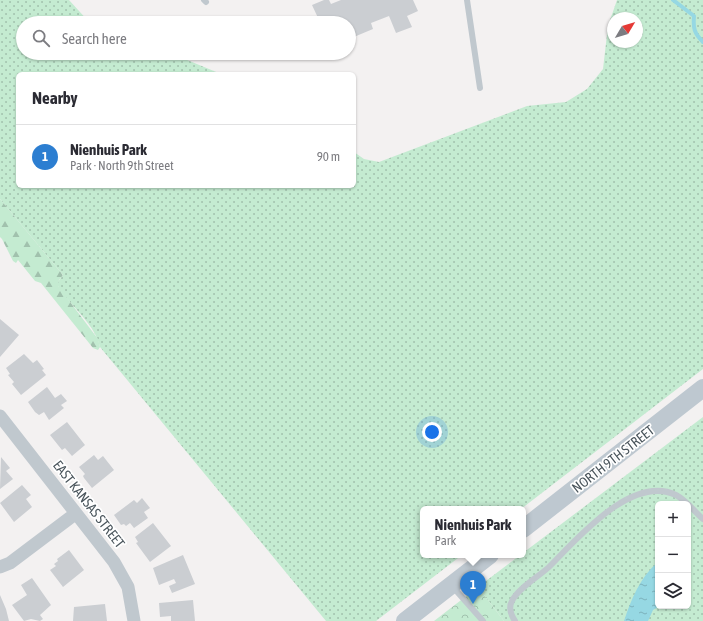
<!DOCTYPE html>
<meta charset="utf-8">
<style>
:root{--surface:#fff;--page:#f2f2f3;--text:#2b2b33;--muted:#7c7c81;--line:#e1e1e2;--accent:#2c7ed1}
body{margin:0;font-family:"Asap Condensed",sans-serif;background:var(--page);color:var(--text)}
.controls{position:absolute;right:12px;bottom:12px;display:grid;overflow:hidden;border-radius:6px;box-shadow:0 1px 3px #0004}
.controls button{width:36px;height:36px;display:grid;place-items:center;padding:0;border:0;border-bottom:1px solid var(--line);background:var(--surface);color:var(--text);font:20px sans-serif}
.compass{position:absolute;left:607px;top:12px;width:36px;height:36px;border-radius:50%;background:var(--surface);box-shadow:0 1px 3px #0004;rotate:52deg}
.you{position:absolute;left:432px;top:432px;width:14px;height:14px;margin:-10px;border:3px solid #fff;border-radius:50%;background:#1a73e8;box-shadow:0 0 0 6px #1a73e833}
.badge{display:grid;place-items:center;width:26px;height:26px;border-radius:50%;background:var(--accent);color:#fff;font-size:13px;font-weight:700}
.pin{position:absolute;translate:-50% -33px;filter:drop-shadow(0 1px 2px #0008)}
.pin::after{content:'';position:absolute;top:21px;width:14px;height:12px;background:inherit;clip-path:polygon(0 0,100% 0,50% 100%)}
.popup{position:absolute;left:420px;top:506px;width:106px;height:52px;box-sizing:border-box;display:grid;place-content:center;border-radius:6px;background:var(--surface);filter:drop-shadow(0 1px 3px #0005);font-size:13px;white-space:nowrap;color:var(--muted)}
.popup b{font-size:15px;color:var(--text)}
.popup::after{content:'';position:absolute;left:50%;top:100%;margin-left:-8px;border:8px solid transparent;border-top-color:var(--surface)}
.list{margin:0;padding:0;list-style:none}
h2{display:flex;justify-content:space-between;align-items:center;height:52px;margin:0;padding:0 16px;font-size:17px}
h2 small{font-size:13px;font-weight:400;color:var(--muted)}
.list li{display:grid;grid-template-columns:26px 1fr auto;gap:12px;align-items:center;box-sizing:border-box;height:64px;padding:0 16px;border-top:1px solid var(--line)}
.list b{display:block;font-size:15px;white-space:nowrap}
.list p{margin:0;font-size:13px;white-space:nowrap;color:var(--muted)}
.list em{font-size:13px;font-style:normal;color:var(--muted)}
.icon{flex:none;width:22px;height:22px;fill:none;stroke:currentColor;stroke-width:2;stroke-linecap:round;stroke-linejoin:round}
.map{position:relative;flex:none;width:703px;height:621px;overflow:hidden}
.search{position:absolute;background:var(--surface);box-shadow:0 1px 3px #0004;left:16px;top:16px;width:340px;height:44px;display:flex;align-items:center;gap:10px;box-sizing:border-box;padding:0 14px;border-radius:22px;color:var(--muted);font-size:15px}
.panel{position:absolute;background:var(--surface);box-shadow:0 1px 3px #0004;left:16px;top:72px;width:340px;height:116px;border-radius:6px}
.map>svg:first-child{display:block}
.grass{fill:url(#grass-dots);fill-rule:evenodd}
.forest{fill:url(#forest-firs)}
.park{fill:url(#park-crowns)}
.water{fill:url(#water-ripples)}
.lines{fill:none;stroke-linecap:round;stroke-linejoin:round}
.stream{stroke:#96d8e3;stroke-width:4}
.building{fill:#cbced2}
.service{stroke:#c0c8ce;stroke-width:6}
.minor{stroke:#c0c8ce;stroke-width:13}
.secondary{stroke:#bec8d0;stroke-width:18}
.labels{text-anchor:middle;stroke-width:3.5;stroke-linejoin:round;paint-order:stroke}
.street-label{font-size:14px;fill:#4a555c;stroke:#fff}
</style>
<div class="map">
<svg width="703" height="621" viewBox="0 0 703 621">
<defs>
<pattern id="grass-dots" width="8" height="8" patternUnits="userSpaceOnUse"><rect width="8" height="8" fill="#c4ebd1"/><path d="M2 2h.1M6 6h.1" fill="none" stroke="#a1c1ad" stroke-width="1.8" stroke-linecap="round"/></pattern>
<pattern id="forest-firs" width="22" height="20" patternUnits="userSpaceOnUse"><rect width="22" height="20" fill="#c4ebd1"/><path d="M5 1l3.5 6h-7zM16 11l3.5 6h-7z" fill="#a1c1ad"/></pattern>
<pattern id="park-crowns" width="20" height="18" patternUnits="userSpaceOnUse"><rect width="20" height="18" fill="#c4ebd1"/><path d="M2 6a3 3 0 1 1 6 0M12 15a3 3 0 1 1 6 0" fill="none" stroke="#a1c1ad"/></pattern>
<pattern id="water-ripples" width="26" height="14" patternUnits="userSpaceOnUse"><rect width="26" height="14" fill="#96d8e3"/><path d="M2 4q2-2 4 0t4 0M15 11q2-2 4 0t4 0" fill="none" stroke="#7cb2bb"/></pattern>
</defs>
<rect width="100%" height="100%" fill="#f3f1f1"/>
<path class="grass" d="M0,0h69l21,23h-67v30h112l45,4 41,17h-203v112h336v-34l10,7 15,3 148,-56 39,-4 21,-13 16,-20 5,-43 9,-26h86v369l-182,140h-98v46h39l-86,66h-50l-226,-274c-4,-18 -19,-32 -30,-45 -4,-5 -10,-10 -12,-16 -1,-4 2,-7 5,-11l-63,-76zM613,18h24v24h-24z
M703,417v204h-199l-26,-34zM658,504h30v102h-30z"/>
<path class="forest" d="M0,199l63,76 -4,5 -1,6 40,53 2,8 -2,3 -5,-2 -52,-65 -6,-2 -17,-21 -2,3 -3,-2 -11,-22 -2,-2z"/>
<path class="park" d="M478,587l26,34h-70z"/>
<path class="water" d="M658,562v44h2l-7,4 -5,11h-24c7,-21 16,-44 34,-59z"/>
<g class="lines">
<path class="stream" d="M673,0l21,16c-1,12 0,17 9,26"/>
</g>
<path class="building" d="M324,0h5l2,4 10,-4h72l5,11 -11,5 5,11 -16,6 -7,-17 -18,7 2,6 -24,10v-16h-32l2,-3 -7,-15z
M0,319l19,16 -19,22z
M24,354l9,9 4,-3 7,9 -2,1 4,5 -25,20 -9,-11 2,-2 -6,-7 2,-1 -4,-6z
M47,387l8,11 6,-4 6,7 -6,4 3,3 -15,12 -5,-8 -5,3 -4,-3 -7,-10z
M67,422l18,23 -13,11 -7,-8 -3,2 -12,-15z
M94,455l4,5 5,-4 11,14 -22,18 -8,-10 -1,-2 2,-2 -6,-7z
M1,457l9,11 -4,3 7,8 -13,10z
M22,485l9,10 -5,4 6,8 -18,15 -14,-19z
M142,498l8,10 -6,4 4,6 -14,10 -4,-5 -4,3 -2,-2 -3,1 -7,-10 20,-15 3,3z
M153,523l18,23 -21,16 -14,-19 2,-1 -3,-5z
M69,550l15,20 -21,17 -13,-17 6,-4 -2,-2 4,-3 -1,-2z
M183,555l12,29 -23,9 -3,-7 7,-3 -2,-4 -15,6 -6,-17z
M32,578l19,27 -11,10 3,4 -3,2 -9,-2 -7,2 -12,-16 15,-10 -6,-10z
M0,595l6,14 3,12h-9z
M193,600l2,21h-24v-5l-11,1 -1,-14z
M105,604l2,17h-34l1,-14z"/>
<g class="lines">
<path class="service" d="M204,0l2,2
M467,0l13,88
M452,586l31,35
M515,621c-4,-6 -7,-13 -3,-20 6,-13 28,-25 38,-35 28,-28 82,-92 126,-71 11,6 18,16 27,24"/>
<path class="minor" d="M0,416l114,146 14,25 6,34
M0,567l10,-4 65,-49"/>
<path class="secondary" d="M523,529l180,-141
M405,621l85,-66"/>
</g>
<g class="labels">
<g class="street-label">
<text transform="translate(613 459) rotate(-38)" y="5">NORTH 9TH STREET</text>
<text transform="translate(89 504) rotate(52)" y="5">EAST KANSAS STREET</text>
</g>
</g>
</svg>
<div class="controls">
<button>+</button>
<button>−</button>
<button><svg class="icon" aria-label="layers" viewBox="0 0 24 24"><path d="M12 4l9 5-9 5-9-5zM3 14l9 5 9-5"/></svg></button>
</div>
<svg class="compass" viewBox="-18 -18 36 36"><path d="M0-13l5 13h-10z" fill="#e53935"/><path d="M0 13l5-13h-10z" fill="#7c7c81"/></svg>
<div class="you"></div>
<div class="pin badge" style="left:473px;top:604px">1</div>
<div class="popup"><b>Nienhuis Park</b>Park</div>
<div class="search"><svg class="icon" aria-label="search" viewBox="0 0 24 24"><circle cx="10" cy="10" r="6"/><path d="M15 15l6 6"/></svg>Search here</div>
<section class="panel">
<h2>Nearby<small></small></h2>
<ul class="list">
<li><span class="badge">1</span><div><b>Nienhuis Park</b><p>Park · North 9th Street</p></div><em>90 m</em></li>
</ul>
</section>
</div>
